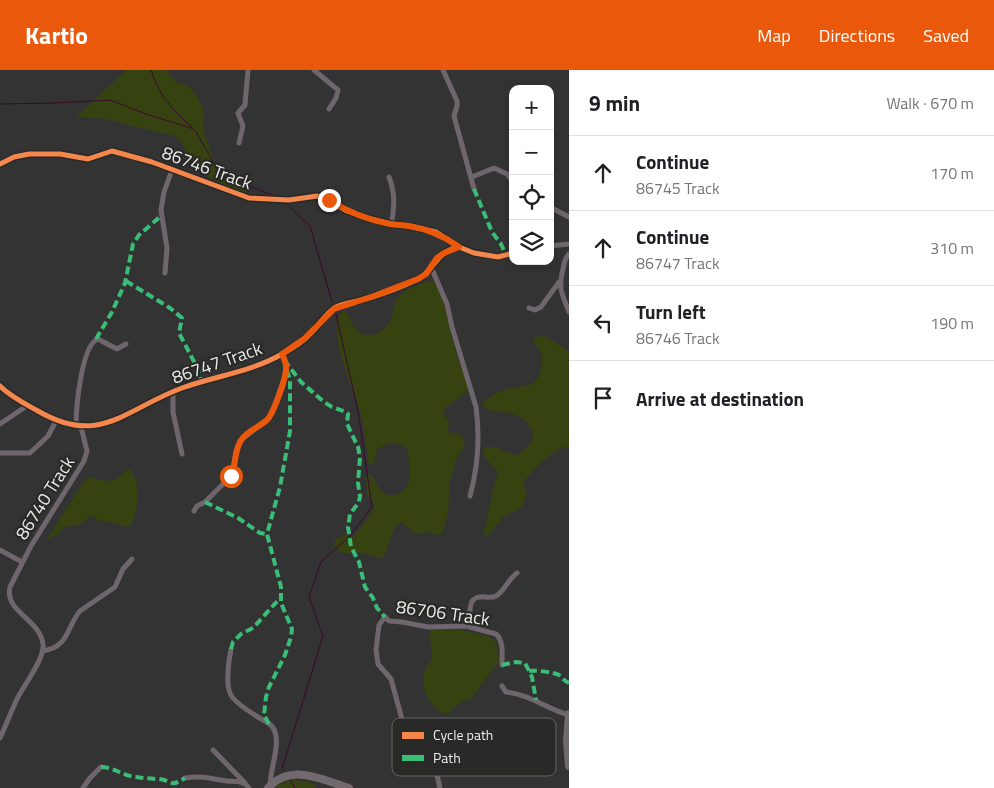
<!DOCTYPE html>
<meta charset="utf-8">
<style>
:root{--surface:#fff;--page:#f6f6f6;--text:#202124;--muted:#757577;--line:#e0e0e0;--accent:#ea580c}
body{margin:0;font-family:"Titillium Web",sans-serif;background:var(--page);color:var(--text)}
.controls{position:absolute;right:15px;top:15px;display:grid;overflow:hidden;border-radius:10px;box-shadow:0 2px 8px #0003}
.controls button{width:45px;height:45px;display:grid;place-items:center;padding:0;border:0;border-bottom:1px solid var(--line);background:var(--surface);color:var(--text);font:25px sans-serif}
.stop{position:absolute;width:15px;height:15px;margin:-11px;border:4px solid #ea580c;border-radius:50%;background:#fff}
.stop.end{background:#ea580c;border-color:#fff;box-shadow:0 1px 5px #0008}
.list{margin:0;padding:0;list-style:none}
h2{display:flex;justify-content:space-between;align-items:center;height:65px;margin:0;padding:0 20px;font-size:21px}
h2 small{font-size:16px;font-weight:400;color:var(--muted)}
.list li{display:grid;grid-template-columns:32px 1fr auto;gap:15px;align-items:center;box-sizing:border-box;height:75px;padding:0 20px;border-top:1px solid var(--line)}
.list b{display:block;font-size:19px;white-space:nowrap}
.list p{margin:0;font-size:16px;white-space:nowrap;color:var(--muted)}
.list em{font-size:16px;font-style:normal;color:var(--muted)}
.icon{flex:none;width:28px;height:28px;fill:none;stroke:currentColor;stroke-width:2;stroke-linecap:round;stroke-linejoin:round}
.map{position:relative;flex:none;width:569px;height:718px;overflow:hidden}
header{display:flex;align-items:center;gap:30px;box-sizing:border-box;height:70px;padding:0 25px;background:var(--accent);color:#fff}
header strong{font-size:24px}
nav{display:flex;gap:28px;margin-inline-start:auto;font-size:18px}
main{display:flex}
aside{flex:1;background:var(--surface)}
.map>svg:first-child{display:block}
.green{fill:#364311}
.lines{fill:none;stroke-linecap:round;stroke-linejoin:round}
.stream{stroke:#3a0830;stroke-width:1}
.street{stroke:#6f666d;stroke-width:5}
.secondary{stroke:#72696f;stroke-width:8}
.quiet{stroke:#3abd76;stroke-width:4;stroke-dasharray:8 4;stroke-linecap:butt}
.cycleway-casing{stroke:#292a28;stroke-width:8}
.cycleway{stroke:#f5874c;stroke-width:5}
.route{stroke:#ea580c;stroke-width:6}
.labels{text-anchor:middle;stroke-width:4.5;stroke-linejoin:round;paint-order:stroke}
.street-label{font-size:18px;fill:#ebebea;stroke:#292a28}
.key{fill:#292a28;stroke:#636462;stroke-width:1}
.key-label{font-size:14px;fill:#ebebea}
</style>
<header>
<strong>Kartio</strong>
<nav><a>Map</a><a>Directions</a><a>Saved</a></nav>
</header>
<main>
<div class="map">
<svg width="569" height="718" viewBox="0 0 569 718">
<rect width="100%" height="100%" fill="#333"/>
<path class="green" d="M126,0h40l10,12 13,4 7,9 7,13 1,23 10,31 14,17 15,9 4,5c-14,-3 -52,-19 -59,-33 -5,-12 -1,-14 -13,-24l-75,-18 -19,-1 -6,1z
M432,211c13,9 16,43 20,58 5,17 11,33 16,49v3l-23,17 -2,6 6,7 -1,11 12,2 5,8 -1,6 -8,11 -6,22 -2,33 -6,20 -3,1 -9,-3 -14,2 -15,-12 -5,3 -13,33c-8,0 -13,-3 -20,-5 -13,-3 -19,5 -29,-7l1,-7 10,-4 7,2 3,-2 20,-28 -2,-5 -6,-5 -1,-20 3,-3c8,4 7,14 14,18 4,3 10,4 15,2 18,-9 11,-29 9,-46 -12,-7 -18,-5 -30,1l-3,15 -5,1c-3,-16 -4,-34 -8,-50 -5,-22 -38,-86 -18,-104l5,2c2,5 4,12 8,17 10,10 26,5 33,-7 6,-9 3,-19 11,-28 7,-7 22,-12 32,-14z
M539,266l8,1 22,14v98l-2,-3c-19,6 -30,21 -43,35l-1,4 4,8 -6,15 -18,9 -14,18h-4l-1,-3 10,-47 4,-13 -14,-16 -1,-7c11,-8 23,7 35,6 4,-3 9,-7 12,-11 9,-13 -5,-26 -17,-30 -11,-3 -22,-1 -31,-8l1,-4c8,-6 17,-12 27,-14 6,-2 13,-1 19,-3 12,-4 14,-19 13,-30 -1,-7 -8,-10 -9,-16z
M129,399c13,9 10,48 0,58l-15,-4 -14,-2 -9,-5 -12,9 -15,2 -5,7 -13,6 41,-63c10,0 18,7 28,2 5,-2 9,-7 14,-10z
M435,559h23l32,8 7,6 2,18 -29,39 -9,2 -13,11 -3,1c-15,-7 -26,-27 -20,-43 1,-6 6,-8 7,-14 1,-9 -2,-16 -3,-24l2,-3z
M294,710l18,3 5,5h-42l11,-7z"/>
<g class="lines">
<path class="stream" d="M151,0c6,22 23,43 41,57
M0,34l55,-1 55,-3 36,14 48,15
M195,60l21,37 23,15 38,15
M289,136l21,20 22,76
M282,699l41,-133 -14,-39 12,-35 29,-26 22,-29 -14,-96 -22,-97
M290,710l5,8"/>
<path class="street" d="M314,0l24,20 -2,8 -7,11
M443,0l14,31v5l-3,10 20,73
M239,73l4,-17 -5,-13 7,-8 3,-35
M0,94l14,-7 15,-3h31l28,5 24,-8 40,11 97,36 40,2 28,-4 6,1 24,14 20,7 24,6 18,2 27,6 23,15 15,6 24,4 15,-4
M389,107c6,15 6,31 2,47
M472,107l22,-9 13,6 6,8
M550,137l19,10
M550,176l19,-2
M569,184c-4,4 -5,9 -6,15 -5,21 -1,24 6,43
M431,197l16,37 5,23 24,80c4,30 2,60 -6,89
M165,203l2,-25 -6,-38 3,-18 8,-22
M529,238l6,2 6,-3 18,-25
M0,316c11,11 24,17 38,25 62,36 87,-2 144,-23 33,-12 69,-16 100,-34 11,-6 22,-13 30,-22 8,-8 14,-19 24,-25 11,-5 25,-6 36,-10 16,-5 32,-11 46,-18 17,-9 18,-28 41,-32
M173,322v20l9,42
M0,354l28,-19
M76,356c0,-16 5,-81 22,-87l19,10 9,-5
M0,383h30l18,-17 8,-15
M194,441l3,-5 8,-4 26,-26 2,-5 3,-20 5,-11 27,-21 4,-6 13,-37 1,-11 -4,-11
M0,480l22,12
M466,556c7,-8 1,-18 7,-26 7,-7 16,0 23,-4 9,-5 12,-17 21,-23
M231,579c-2,11 -6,36 0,46 4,8 22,19 30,24 6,3 12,6 14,13 5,15 -5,37 -5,54
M43,581c26,-4 23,-23 37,-40l35,-24 8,-18 9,-10
M502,616l4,6c23,2 41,17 63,23
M0,668c6,-13 11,-26 17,-39 7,-14 28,-41 26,-55 -3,-25 -39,-32 -33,-57l21,-41 53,-85 3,-10 -6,-24
M213,680l32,33
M185,708c19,-3 24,1 42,3 9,1 16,-1 22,7
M83,718l7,-10 11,-11
M440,718c-2,-10 -6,-28 -15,-35 -6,-5 -12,-5 -17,-12l-17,-62 -13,-15 -2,-14 3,-25 6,-8 4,4 13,1 26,5 38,-1 30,8c8,7 6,21 6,31"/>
<path class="secondary" d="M569,644l-2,27 2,25
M268,718c23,-25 53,-9 81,0"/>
<path class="quiet" d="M474,119l18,43 9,12 5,11
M126,211l44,27 12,10 -3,15 22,42 -2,8
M96,269l16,-27 13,-29 8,-39 6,-9 22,-19
M284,290l17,22 23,20 8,5 14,5 2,2 -1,10 11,23 2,10 -2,26 2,13 -1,6 -9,12 -2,13 3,20 8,15 6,25 8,11 4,10 8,9
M205,432l33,16 22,15 7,1
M231,579l2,-7 8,-8 12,-6 28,-31
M502,595l14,-3 9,1 7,14 4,23
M529,601c6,-1 25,1 30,4 4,3 5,6 10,8
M269,654l-5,-9 2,-18 3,-10 16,-32 6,-18 1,-8 -11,-26v-16l-14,-53 13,-47 10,-56v-52l-4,-10
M101,697c13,0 22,9 35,10 8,1 15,2 23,2 15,2 10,9 26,-1"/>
<defs>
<path id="cycleway" d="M0,94l14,-7 15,-3h31l28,5 24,-8 40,11 97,36 40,2 28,-4 6,1 24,14 20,7 24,6 18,2 27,6 23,15 15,6 24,4 15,-4
M0,316c11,11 24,17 38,25 62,36 87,-2 144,-23 33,-12 69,-16 100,-34 11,-6 22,-13 30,-22 8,-8 14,-19 24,-25 11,-5 25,-6 36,-10 16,-5 32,-11 46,-18 17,-9 18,-28 41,-32"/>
</defs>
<use href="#cycleway" class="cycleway-casing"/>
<use href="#cycleway" class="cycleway"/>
</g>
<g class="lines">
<path class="route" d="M231,406c5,-10 3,-23 9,-34 5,-10 18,-14 27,-22 6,-6 19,-41 19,-51 1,-5 -2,-10 -4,-15l22,-15 30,-30 40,-13 44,-17 8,-5 11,-16 7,-5 15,-6c-15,-11 -31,-18 -50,-21 -6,-1 -13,-1 -19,-2 -22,-4 -42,-12 -61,-24"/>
</g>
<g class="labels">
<g class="street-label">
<text transform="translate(207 98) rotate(20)" y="6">86746 Track</text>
<text transform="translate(217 293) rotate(-19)" y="6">86747 Track</text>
<text transform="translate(45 428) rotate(-58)" y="6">86740 Track</text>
<text transform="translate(443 543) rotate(8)" y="6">86706 Track</text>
</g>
</g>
<rect x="392" y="648" width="164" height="58" rx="8" class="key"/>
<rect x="402" y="662" width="22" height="7" fill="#f5874c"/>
<rect x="402" y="685" width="22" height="6" fill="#3abd76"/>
<g class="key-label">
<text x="433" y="670">Cycle path</text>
<text x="433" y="693">Path</text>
</g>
</svg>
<div class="controls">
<button>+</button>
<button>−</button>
<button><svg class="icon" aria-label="locate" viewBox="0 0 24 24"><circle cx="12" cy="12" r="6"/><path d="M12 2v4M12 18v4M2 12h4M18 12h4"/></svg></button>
<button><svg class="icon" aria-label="layers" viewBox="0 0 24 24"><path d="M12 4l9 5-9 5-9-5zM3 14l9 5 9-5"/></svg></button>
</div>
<div class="stop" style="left:231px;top:406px"></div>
<div class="stop end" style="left:329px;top:130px"></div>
</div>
<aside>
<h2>9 min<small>Walk · 670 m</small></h2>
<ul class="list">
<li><svg class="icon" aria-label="ahead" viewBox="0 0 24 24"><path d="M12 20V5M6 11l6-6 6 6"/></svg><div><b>Continue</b><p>86745 Track</p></div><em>170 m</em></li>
<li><svg class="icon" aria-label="ahead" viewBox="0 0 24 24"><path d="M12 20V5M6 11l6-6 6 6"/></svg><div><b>Continue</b><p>86747 Track</p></div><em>310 m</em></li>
<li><svg class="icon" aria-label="left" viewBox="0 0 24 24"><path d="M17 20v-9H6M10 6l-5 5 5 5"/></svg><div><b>Turn left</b><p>86746 Track</p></div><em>190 m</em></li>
<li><svg class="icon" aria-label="arrive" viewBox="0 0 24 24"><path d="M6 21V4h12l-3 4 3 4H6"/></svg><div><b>Arrive at destination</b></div></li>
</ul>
</aside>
</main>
